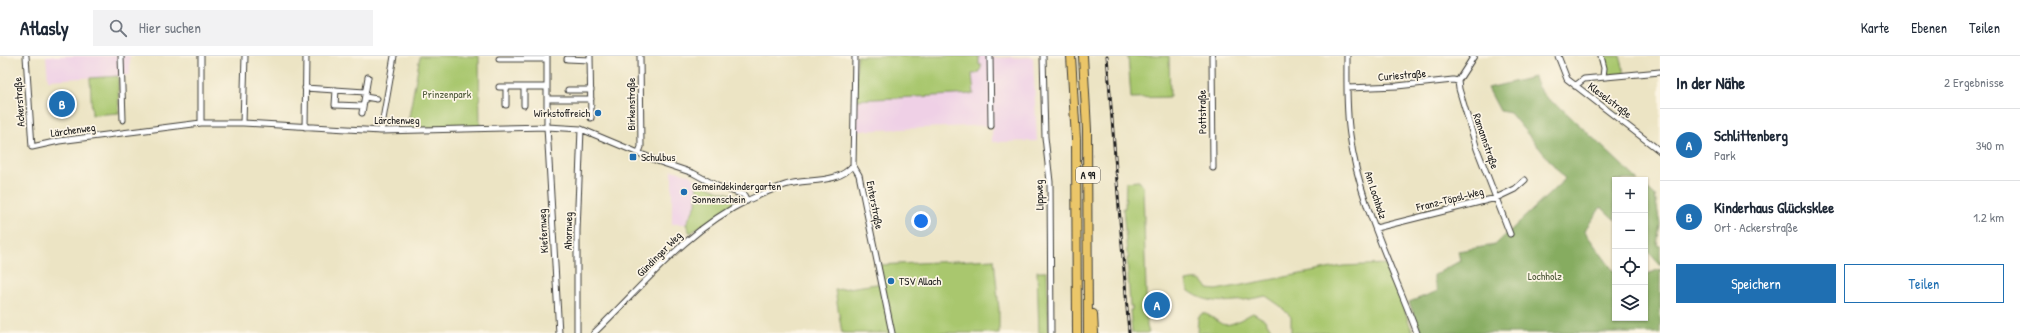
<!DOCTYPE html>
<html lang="de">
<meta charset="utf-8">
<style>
:root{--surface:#fff;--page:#f2f2f3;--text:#1f2937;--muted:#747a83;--line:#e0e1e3;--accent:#1f6fb2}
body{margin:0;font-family:"Patrick Hand",sans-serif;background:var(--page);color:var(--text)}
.controls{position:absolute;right:12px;bottom:12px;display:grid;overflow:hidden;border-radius:0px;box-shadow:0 1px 3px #0004}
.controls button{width:36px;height:36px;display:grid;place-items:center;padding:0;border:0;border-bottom:1px solid var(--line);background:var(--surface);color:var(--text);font:20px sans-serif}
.you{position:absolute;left:921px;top:165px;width:14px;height:14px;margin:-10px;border:3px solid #fff;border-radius:50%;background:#1a73e8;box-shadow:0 0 0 6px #1a73e833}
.badge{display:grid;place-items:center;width:26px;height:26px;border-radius:50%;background:var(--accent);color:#fff;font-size:13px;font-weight:700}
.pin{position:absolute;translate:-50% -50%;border:2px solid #fff;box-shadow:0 1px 4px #0006}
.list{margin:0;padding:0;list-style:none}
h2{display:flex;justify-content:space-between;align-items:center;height:52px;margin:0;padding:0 16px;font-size:17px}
h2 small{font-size:13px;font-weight:400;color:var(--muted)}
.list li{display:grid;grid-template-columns:26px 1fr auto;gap:12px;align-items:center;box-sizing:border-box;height:72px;padding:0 16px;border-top:1px solid var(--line)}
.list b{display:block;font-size:15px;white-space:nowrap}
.list p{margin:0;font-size:13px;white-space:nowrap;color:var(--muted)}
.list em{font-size:13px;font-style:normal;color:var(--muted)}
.actions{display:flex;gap:8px;padding:12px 16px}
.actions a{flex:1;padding:9px 0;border:1px solid var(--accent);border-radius:0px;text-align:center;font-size:14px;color:var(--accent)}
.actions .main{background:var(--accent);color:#fff}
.icon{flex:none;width:22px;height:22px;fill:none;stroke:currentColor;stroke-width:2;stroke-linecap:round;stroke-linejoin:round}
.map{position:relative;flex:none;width:1660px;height:277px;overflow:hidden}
header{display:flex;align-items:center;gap:24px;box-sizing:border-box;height:56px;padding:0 20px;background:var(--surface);border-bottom:1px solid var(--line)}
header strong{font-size:19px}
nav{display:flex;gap:22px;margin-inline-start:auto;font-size:14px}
.search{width:280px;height:36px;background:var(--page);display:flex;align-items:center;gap:10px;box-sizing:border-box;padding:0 14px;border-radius:0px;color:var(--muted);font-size:15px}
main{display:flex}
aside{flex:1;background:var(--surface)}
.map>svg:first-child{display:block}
.built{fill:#efd0e6}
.green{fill:#a9c76e;stroke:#627245}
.forest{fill:#86ac61;stroke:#51643e}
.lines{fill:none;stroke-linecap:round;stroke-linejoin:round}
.minor-casing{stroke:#3b3a35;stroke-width:7}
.highway-casing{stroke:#3b3a35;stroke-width:10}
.minor{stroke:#fff;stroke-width:5}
.highway{stroke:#ebc669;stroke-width:8}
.rail-casing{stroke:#1c1c1c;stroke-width:3}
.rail{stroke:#fcf5e5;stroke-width:1.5;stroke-dasharray:4.5;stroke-linecap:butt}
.poi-dot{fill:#1f6fb2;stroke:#fcf5e5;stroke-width:1.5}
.labels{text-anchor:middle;stroke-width:3.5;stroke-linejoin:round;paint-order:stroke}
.shield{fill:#fcf5e5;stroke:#5f5d58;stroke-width:1}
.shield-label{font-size:10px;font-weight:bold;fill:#1c1c1c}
.street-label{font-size:11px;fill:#1c1c1c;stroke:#fcf5e5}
.park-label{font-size:11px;fill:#4d5839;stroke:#fcf5e5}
.poi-label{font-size:11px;fill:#1c1c1c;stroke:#fcf5e5;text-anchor:start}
</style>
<header>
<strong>Atlasly</strong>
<div class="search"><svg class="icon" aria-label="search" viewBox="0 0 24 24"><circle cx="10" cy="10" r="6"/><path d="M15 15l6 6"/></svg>Hier suchen</div>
<nav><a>Karte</a><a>Ebenen</a><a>Teilen</a></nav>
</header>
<main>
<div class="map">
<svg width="1660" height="277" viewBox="0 0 1660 277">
<rect width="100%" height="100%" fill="#fcf5e5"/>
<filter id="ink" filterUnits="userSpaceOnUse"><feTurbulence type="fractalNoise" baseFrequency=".025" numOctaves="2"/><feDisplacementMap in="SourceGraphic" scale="8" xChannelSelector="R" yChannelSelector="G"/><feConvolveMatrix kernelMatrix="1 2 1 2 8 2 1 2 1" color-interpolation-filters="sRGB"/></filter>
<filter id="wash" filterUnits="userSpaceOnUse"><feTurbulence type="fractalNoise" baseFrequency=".012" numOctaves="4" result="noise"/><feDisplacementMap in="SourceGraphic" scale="16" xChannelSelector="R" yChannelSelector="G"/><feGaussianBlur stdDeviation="0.9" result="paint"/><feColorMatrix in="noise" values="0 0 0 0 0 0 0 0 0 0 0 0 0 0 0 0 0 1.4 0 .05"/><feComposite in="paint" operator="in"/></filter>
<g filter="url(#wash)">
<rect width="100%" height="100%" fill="#ece4c4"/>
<path class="built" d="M46,0h84v19l-82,5z
M979,0h11l2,2 41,-1 4,84 -45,1v-17l-137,6v-31l119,-6 -2,-20 7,-1 3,-8h-3z
M672,114l15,4 10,6 -1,25 -10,19h-14z"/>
<path class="green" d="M420,0h59l1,71 -73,1z
M857,0h122v9h3l-3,8 -7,1 2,20 -119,6z
M1128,0h41l1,41 -39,1z
M1603,0h17l5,18 -17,1z
M118,20l1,37 -27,2 -2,-37z
M697,124l17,9 24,7 2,3 -1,4 -49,30 -4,-9 10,-19z
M1139,125l4,5 4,140 2,7h-17l-2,-23h2v-4h-2l-3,-48h2l-2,-5 -4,-45h2l1,-26z
M994,203l5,50v24h-157l-7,-43 48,-7 -4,-18z
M1387,208l26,69h-122v-16l-12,-12 -13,-9c-26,5 -56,12 -78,-6l-2,-9c11,-2 16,-3 22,8l8,1 127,-24z
M1037,215h10l2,62h-10z
M1203,257c7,2 11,6 17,10 9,6 24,-6 33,-10l12,7 8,13h-76l1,-16z"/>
<path class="forest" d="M1534,21c3,13 14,24 26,30l78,73h-23v40l-14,-13 -17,24 31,42v45h30v-43l15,-6v64h-239l-12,-31 29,-11 -4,-10v-6l26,-14 -2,-10 37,-6 70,-66 -55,-66 -10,-2 -12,-23z
M1645,131l10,9 5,28 -3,21 3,1v19l-15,-17z"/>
</g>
<g filter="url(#ink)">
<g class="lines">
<defs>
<path id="minor" d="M26,0l6,91 27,-6 142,-18h42l138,8 166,-4 34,2 79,33 33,11 24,13 27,9 3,6
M121,0l2,64
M201,0v67
M547,0v71l12,206
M590,0l1,62
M855,0l-2,109 6,10 33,158
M990,0l1,70
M1043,0l2,81 5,45 1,151
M1212,0l1,112
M1347,0c0,26 -1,53 3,79 8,66 44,136 67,198
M1474,0l-16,25 1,8 18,60 33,85
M1558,0l9,23 93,72
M1601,0l3,12 -1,9
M499,3h48
M567,3l23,1
M1575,30l9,-7 76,-7
M499,31h48
M506,31v18
M524,31v18
M305,32l60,4
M1348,32l49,-2 56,-6 5,1
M336,34l-1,15 28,1
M568,34h23
M365,41l12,2
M547,43h44
M362,57l6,-36
M243,67l2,-67
M305,71l1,-71
M381,75l13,-75
M639,96l2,-5 -1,-91
M1376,172l120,-30 19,-9 10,-9
M577,277v-102l4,-102
M594,277c49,-47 92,-103 154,-133 12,-5 25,-11 37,-15 22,-7 53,0 68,-20"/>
<path id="highway" d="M1071,0l5,83 1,194
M1083,0l4,74 1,203
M1093,258l1,19"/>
</defs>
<use href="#minor" class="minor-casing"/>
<use href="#highway" class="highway-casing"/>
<use href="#minor" class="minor"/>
<use href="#highway" class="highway"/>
<defs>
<path id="rail" d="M1107,0l22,277"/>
</defs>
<use href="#rail" class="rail-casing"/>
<use href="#rail" class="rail"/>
</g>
</g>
<g class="poi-dot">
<circle cx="598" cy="57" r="4"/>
<rect x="629" y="97" width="8" height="8" rx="2"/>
<circle cx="684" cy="136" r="4"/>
<circle cx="891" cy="225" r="4"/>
</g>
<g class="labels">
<rect class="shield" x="1076" y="111" width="24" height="16" rx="3"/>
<g class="shield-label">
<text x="1088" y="123">A 99</text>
</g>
<g class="street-label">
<text transform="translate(1402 19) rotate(-5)" y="4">Curiestraße</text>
<text transform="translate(1610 44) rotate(37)" y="4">Kleselstraße</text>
<text transform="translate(19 46) rotate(-94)" y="4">Ackerstraße</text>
<text transform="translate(631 48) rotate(-90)" y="4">Birkenstraße</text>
<text transform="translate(1202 56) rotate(-91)" y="4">Pottstraße</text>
<text x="397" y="68">Lärchenweg</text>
<text transform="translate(73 74) rotate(-8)" y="4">Lärchenweg</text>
<text transform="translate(1486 85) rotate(71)" y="4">Ramannstraße</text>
<text transform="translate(1039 139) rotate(-92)" y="4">Lippweg</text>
<text transform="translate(1376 139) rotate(72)" y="4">Am Lochholz</text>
<text transform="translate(1450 143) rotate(-14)" y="4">Franz-Töpsl-Weg</text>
<text transform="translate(875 149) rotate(79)" y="4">Enterstraße</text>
<text transform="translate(543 175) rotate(-93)" y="4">Kiefernweg</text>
<text transform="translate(568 175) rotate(-89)" y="4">Ahornweg</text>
<text transform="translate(659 198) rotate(-45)" y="4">Gündinger Weg</text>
</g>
<g class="park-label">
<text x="447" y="42">Prinzenpark</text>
<text x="1545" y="224">Lochholz</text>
</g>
<g class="poi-label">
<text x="590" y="61" text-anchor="end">Wirkstoffreich</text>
<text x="641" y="105">Schulbus</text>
<text x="692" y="134">Gemeindekindergarten<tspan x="692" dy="13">Sonnenschein</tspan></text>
<text x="899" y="229">TSV Allach</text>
</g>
</g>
</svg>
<div class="controls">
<button>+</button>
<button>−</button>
<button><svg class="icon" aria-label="locate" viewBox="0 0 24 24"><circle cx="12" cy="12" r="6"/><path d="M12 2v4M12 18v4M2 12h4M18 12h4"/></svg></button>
<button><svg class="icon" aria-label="layers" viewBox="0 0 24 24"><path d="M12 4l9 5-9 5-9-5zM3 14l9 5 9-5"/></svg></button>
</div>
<div class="you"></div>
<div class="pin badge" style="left:1157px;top:249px">A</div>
<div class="pin badge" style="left:62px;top:48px">B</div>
</div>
<aside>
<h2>In der Nähe<small>2 Ergebnisse</small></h2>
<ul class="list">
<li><span class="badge">A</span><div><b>Schlittenberg</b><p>Park</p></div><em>340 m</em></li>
<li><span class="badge">B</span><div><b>Kinderhaus Glücksklee</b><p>Ort · Ackerstraße</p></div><em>1.2 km</em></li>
</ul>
<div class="actions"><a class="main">Speichern</a><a>Teilen</a></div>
</aside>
</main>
